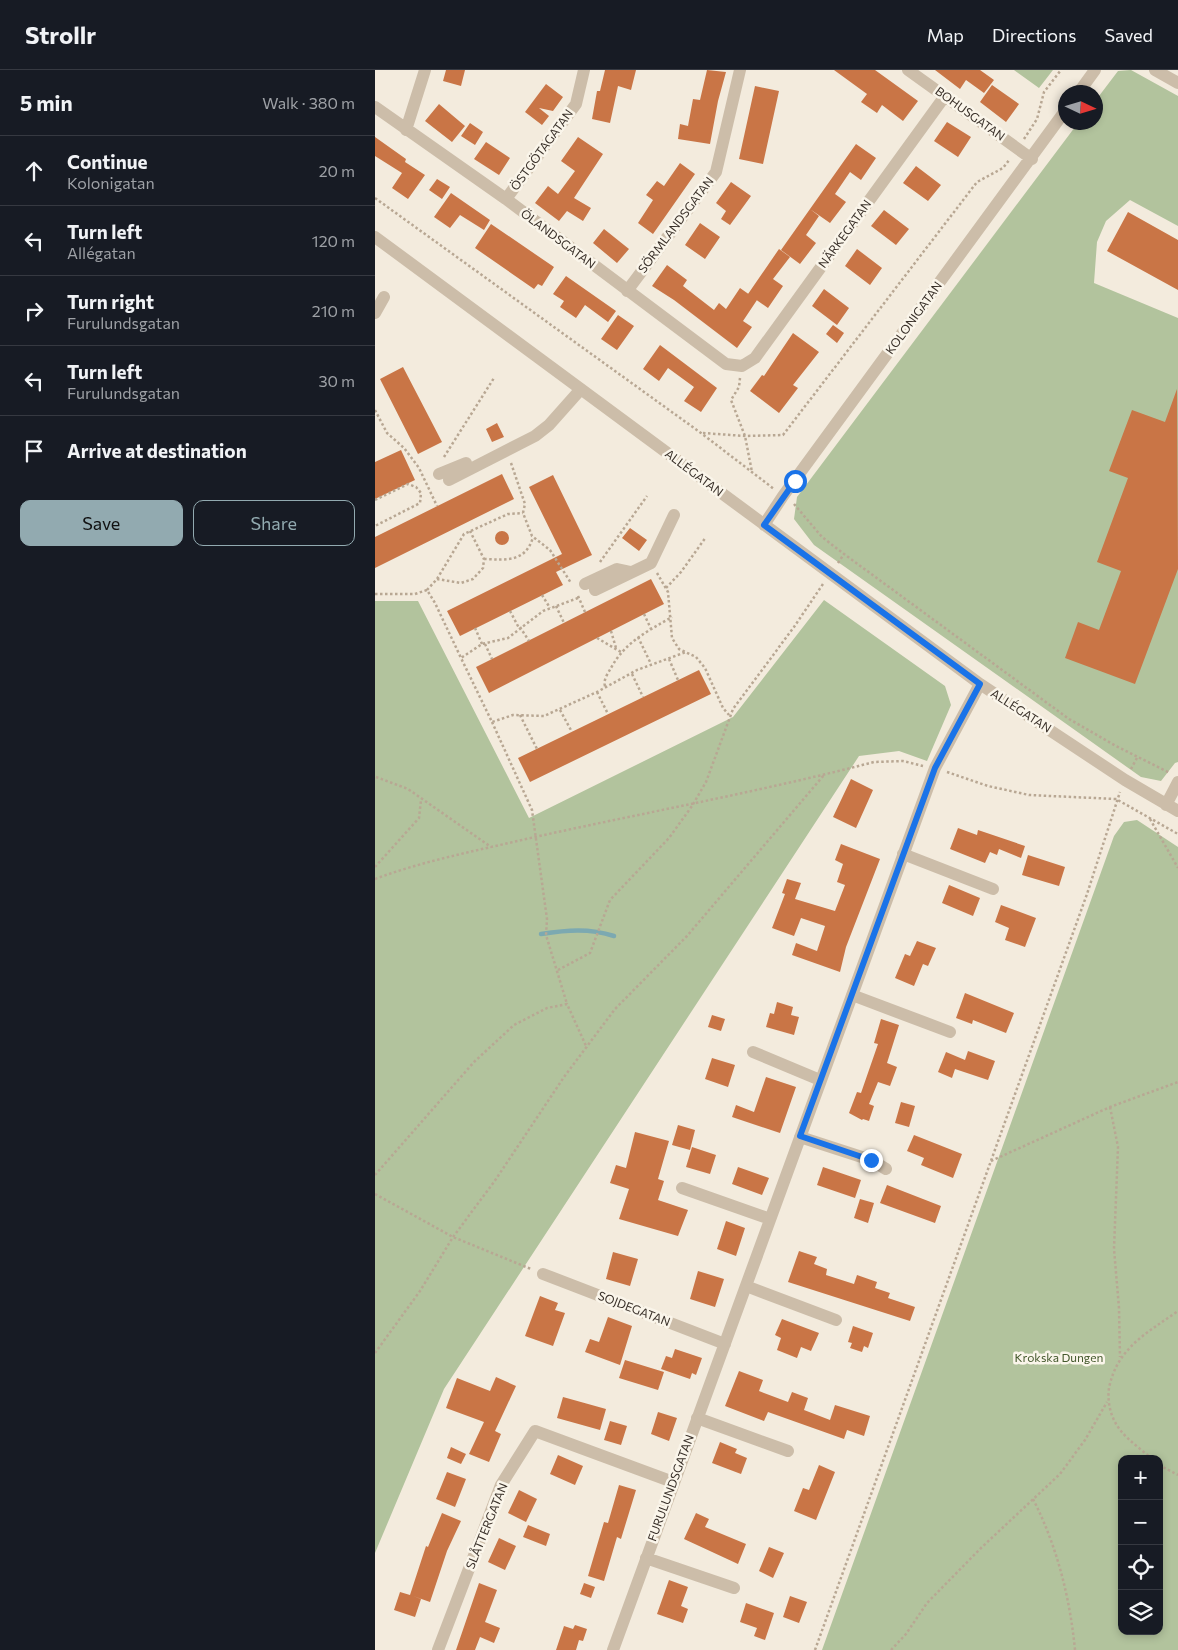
<!DOCTYPE html>
<meta charset="utf-8">
<style>
:root{--surface:#171b24;--page:#242831;--text:#f1f3f6;--muted:#9ea1a6;--line:#363941;--accent:#92aab0}
body{margin:0;font-family:Commissioner,sans-serif;background:var(--page);color:var(--text)}
.controls{position:absolute;right:15px;bottom:15px;display:grid;overflow:hidden;border-radius:10px;box-shadow:0 2px 8px #0003}
.controls button{width:45px;height:45px;display:grid;place-items:center;padding:0;border:0;border-bottom:1px solid var(--line);background:var(--surface);color:var(--text);font:25px sans-serif}
.compass{position:absolute;left:683px;top:15px;width:45px;height:45px;border-radius:50%;background:var(--surface);box-shadow:0 2px 8px #0003;rotate:94deg}
.stop{position:absolute;width:15px;height:15px;margin:-11px;border:4px solid #1a73e8;border-radius:50%;background:#fff}
.stop.end{background:#1a73e8;border-color:#fff;box-shadow:0 1px 5px #0008}
.list{margin:0;padding:0;list-style:none}
h2{display:flex;justify-content:space-between;align-items:center;height:65px;margin:0;padding:0 20px;font-size:21px}
h2 small{font-size:16px;font-weight:400;color:var(--muted)}
.list li{display:grid;grid-template-columns:32px 1fr auto;gap:15px;align-items:center;box-sizing:border-box;height:70px;padding:0 20px;border-top:1px solid var(--line)}
.list b{display:block;font-size:19px;white-space:nowrap}
.list p{margin:0;font-size:16px;white-space:nowrap;color:var(--muted)}
.list em{font-size:16px;font-style:normal;color:var(--muted)}
.actions{display:flex;gap:10px;padding:15px 20px}
.actions a{flex:1;padding:11px 0;border:1px solid var(--accent);border-radius:10px;text-align:center;font-size:18px;color:var(--accent)}
.actions .main{background:var(--accent);color:#111}
.icon{flex:none;width:28px;height:28px;fill:none;stroke:currentColor;stroke-width:2;stroke-linecap:round;stroke-linejoin:round}
.map{position:relative;flex:none;width:803px;height:1580px;overflow:hidden}
header{display:flex;align-items:center;gap:30px;box-sizing:border-box;height:70px;padding:0 25px;background:var(--surface);border-bottom:1px solid var(--line)}
header strong{font-size:24px}
nav{display:flex;gap:28px;margin-inline-start:auto;font-size:18px}
main{display:flex}
aside{flex:1;background:var(--surface)}
.map>svg:first-child{display:block}
.green{fill:#b2c39d;fill-rule:evenodd}
.lines{fill:none;stroke-linecap:round;stroke-linejoin:round}
.stream{stroke:#7ca9b1;stroke-width:4.5}
.building{fill:#c97546}
.path{stroke:#b8a793;stroke-width:2.5;stroke-dasharray:2.5 2.5;stroke-linecap:butt}
.minor{stroke:#ccbda9;stroke-width:12}
.route{stroke:#1a73e8;stroke-width:6}
.labels{text-anchor:middle;stroke-width:5;stroke-linejoin:round;paint-order:stroke}
.street-label{font-size:12px;fill:#393029;stroke:#faf5ea}
.park-label{font-size:12px;fill:#43582c;stroke:#faf5ea}
</style>
<header>
<strong>Strollr</strong>
<nav><a>Map</a><a>Directions</a><a>Saved</a></nav>
</header>
<main>
<aside>
<h2>5 min<small>Walk · 380 m</small></h2>
<ul class="list">
<li><svg class="icon" aria-label="ahead" viewBox="0 0 24 24"><path d="M12 20V5M6 11l6-6 6 6"/></svg><div><b>Continue</b><p>Kolonigatan</p></div><em>20 m</em></li>
<li><svg class="icon" aria-label="left" viewBox="0 0 24 24"><path d="M17 20v-9H6M10 6l-5 5 5 5"/></svg><div><b>Turn left</b><p>Allégatan</p></div><em>120 m</em></li>
<li><svg class="icon" aria-label="right" viewBox="0 0 24 24"><path d="M7 20v-9h11M14 6l5 5-5 5"/></svg><div><b>Turn right</b><p>Furulundsgatan</p></div><em>210 m</em></li>
<li><svg class="icon" aria-label="left" viewBox="0 0 24 24"><path d="M17 20v-9H6M10 6l-5 5 5 5"/></svg><div><b>Turn left</b><p>Furulundsgatan</p></div><em>30 m</em></li>
<li><svg class="icon" aria-label="arrive" viewBox="0 0 24 24"><path d="M6 21V4h12l-3 4 3 4H6"/></svg><div><b>Arrive at destination</b></div></li>
</ul>
<div class="actions"><a class="main">Save</a><a>Share</a></div>
</aside>
<div class="map">
<svg width="803" height="1580" viewBox="0 0 803 1580">
<rect width="100%" height="100%" fill="#f3ebdd"/>
<path class="green" d="M639,0h39l-14,18z
M756,0l47,26v130l-48,-26 -24,21 -9,21 -3,41 84,35v444l-3,1 -14,18 -20,-4 -327,-232 -20,-26 3,-22 281,-374 17,-1 1,-22 22,-29z
M449,530l121,86 6,19 -24,56 -28,-10 -40,5 -415,633 -69,164v-952h43l111,217 204,-101z
M762,750l41,27v803h-356l292,-814 10,-14zM747,1389h37v172h-37z"/>
<g class="lines">
<path class="stream" d="M166,864c26,-4 48,-6 73,2"/>
</g>
<path class="building" d="M71,0h19l-4,16 -18,-5z
M230,0h31l-5,20 -13,-4 -8,37 -18,-4 5,-28h3z
M332,0l19,2 -8,29 -8,43 -32,-5 2,-15 8,2 5,-27 7,1z
M459,0h41l43,31 -15,20 -21,-16 -5,8 -16,-11 6,-8z
M560,0h45l14,10 -10,13 -18,-13 -6,9z
M171,14l17,13 -10,14 -14,-3 10,8 -7,9 -17,-13z
M617,15l27,19 -13,18 -26,-20z
M380,16l24,5 -16,73 -24,-5z
M64,34l26,22 -13,16 -27,-21z
M572,52l24,15 -13,20 -24,-16z
M95,53l13,9 -8,13 -14,-9z
M0,67l31,22 -1,3 20,13 -17,24 -16,-11 10,-15 -27,-17z
M203,67l25,17 -29,44 17,10 -8,13 -16,-10 -8,10 -24,-18 13,-17 10,8 17,-23 -14,-10z
M111,72l24,16 -11,17 -25,-16z
M481,74l20,14 -15,22 -11,-8 -15,22 11,8 -16,21 -20,-14z
M305,93l15,11 -42,60 -15,-11 15,-23 -7,-5 11,-14 7,5z
M541,96l25,19 -13,16 -25,-18z
M62,109l13,8 -8,12 -13,-9z
M356,112l20,14 -21,29 -9,-6 5,-8 -10,-8z
M76,123l39,27 -6,10 -24,-15 -10,13 -16,-11z
M435,139l9,7 -13,19 10,8 -16,21 -19,-14z
M509,140l25,19 -13,16 -25,-19z
M753,142l50,28v50l-71,-39z
M325,153l20,14 -15,22 -20,-14z
M116,154l63,43 -12,19 -4,-2 -4,5 -59,-41z
M229,159l25,20 -12,14 -24,-20z
M404,179l11,8 -17,22 10,7 -15,22 -20,-14z
M482,179l25,19 -12,17 -25,-19z
M292,195l20,15 -4,6 31,24 5,-7 7,6 14,-21 17,12 -14,21 9,6 -15,21 -63,-48 -22,-14z
M191,206l50,35 -8,11 -23,-17 -9,13 -16,-11 4,-6 -11,-7z
M449,219l25,19 -12,17 -25,-19z
M243,245l16,11 -17,24 -16,-11z
M458,255l11,8 -7,10 -11,-9z
M418,263l26,19 -26,33 5,3 -19,25 -29,-22 12,-16 2,1z
M285,275l57,43 -16,24 -17,-11 10,-14 -26,-19 -9,13 -16,-12z
M28,297l39,75 -24,12 -38,-75z
M802,319l1,180 -43,115 -70,-26 13,-36 21,8 22,-59 -24,-9 31,-84 -19,-7 23,-61 33,12z
M122,353l7,14 -12,5 -6,-13z
M26,380l14,30 -40,19v-37z
M127,404l12,25 -139,69v-31z
M178,405l39,80 -36,17 7,13 -103,51 -13,-25 115,-57 -33,-67z
M255,458l17,12 -8,11 -17,-13z
M120 468a7 7 0 1 1 14 0a7 7 0 1 1-14 0Z
M276,509l13,25 -175,89 -13,-26z
M324,600l12,24 -181,88 -12,-24z
M476,709l22,11 -17,38 -23,-11z
M583,758l19,7 1,-5 47,16 -4,12 -22,-9 -2,6 -7,-3 -5,11 -35,-14z
M466,774l39,15 -34,88 -6,25 -48,-17 4,-12 21,8 8,-25 -24,-8 -7,18 -22,-8 13,-34 -3,-1 5,-14 14,4 -6,16 40,12 10,-26 -8,-3 6,-18 -8,-4z
M653,785l37,12 -6,19 -37,-11z
M574,815l31,13 -7,18 -31,-13z
M626,835l35,13 -11,29 -20,-7 4,-12 -14,-6z
M542,871l19,7 -8,18 -5,-2 -9,22 -19,-8 10,-24 5,2z
M590,923l49,20 -8,20 -33,-13 -1,4 -16,-6z
M402,932l16,5 -2,8 8,2 -5,18 -28,-8 4,-14 4,1z
M337,945l13,4 -4,12 -13,-4z
M506,949l18,6 -12,38 10,4 -7,19 -12,-4 -9,22 5,2 -5,15 -6,-2 -1,1 -13,-7 8,-21 4,1 17,-49 -4,-1z
M593,981l27,10 -7,19 -33,-11 -3,9 -14,-6 8,-20 19,8z
M337,988l23,7 -7,22 -23,-8z
M391,1007l30,10 -16,46 -48,-16 4,-12 18,7z
M526,1032l14,4 -6,21 -14,-4z
M303,1055l17,5 -5,20 -18,-5z
M260,1062l34,9 -11,38 6,2 -6,19 30,10 -10,26 -59,-17 10,-30 -19,-6 6,-18 10,3z
M539,1065l48,19 -9,24 -32,-13 3,-7 -17,-7z
M317,1077l24,8 -6,19 -24,-7z
M363,1097l31,11 -7,17 -30,-11z
M448,1097l38,13 -6,18 -38,-13z
M512,1115l54,21 -6,17 -55,-20z
M485,1129l14,4 -6,20 -14,-5z
M351,1151l19,7 -9,28 -19,-7z
M424,1181l18,6 -3,7 13,5 -1,6 28,9 3,-9 20,7 -2,6 15,5 -2,5 27,9 -5,14 -122,-39z
M238,1182l25,7 -8,27 -24,-7z
M323,1201l26,8 -9,28 -25,-8z
M165,1226l18,7 -3,7 10,3 -12,33 -28,-10z
M233,1247l24,9 -12,39 -35,-13 5,-13 9,3z
M407,1249l37,14 -8,18 -10,-4 -4,11 -20,-8 4,-12 -6,-3z
M478,1256l20,7 -5,15 -4,-2 -2,6 -12,-4 2,-5 -4,-1z
M300,1279l27,9 -6,17 -4,-2 -2,6 -29,-10 5,-13 6,2z
M250,1290l39,12 -6,18 -39,-12z
M364,1301l24,9 -4,11 29,11 4,-10 16,6 -4,12 26,10 5,-15 35,11 -6,20 -17,-6 -3,9 -76,-27 -4,9 -39,-15z
M121,1307l20,9 -21,45 6,3 -12,28 -20,-8 15,-32 -38,-14 11,-30 33,13z
M188,1327l43,12 -6,21 -43,-12z
M283,1342l19,6 -8,23 -18,-7z
M235,1351l17,5 -6,19 -17,-5z
M345,1372l17,7 -2,4 12,5 -6,16 -29,-11z
M76,1377l15,7 -5,10 -14,-6z
M183,1385l25,11 -8,19 -25,-11z
M444,1395l16,7 -19,48 -22,-9 9,-23 6,2z
M72,1402l19,7 -11,28 -19,-8z
M244,1415l17,5 -15,49 -4,-2 -13,44 -16,-5 16,-54 4,1z
M144,1420l18,9 -11,23 -18,-9z
M67,1443l19,8 -14,30 -17,51 -17,-6 8,3 -6,18 -21,-7 6,-18 10,3 16,-49 2,1z
M321,1443l13,6 -4,8 41,17 -8,20 -54,-25z
M153,1455l22,9 -4,12 -23,-9z
M124,1468l17,8 -11,24 -17,-8z
M394,1477l15,6 -11,25 -14,-7z
M294,1510l19,7 -7,19 7,3 -5,14 -26,-9z
M104,1513l18,7 -12,32 15,6 -6,15 -14,-6 -5,13h-19z
M209,1513l11,4 -4,11 -11,-4z
M415,1526l17,6 -8,21 -16,-6z
M371,1533l28,10 -9,27 -11,-4 3,-8 -17,-6z
M200,1555l12,4 -4,12 -4,-1 -3,10h-20l8,-24 9,3z"/>
<g class="lines">
<path class="path" d="M649,69l13,-20 7,-27 17,-22
M0,128l326,235 73,56
M365,308l-1,9 -8,13 14,36 7,36
M0,340l12,23 17,15 15,20 18,38
M328,363l42,3 38,-1 194,-253 26,-14 7,-9
M69,387l50,-79
M136,393l14,41 -2,9 9,23 18,14 21,33
M0,430l33,-16 8,3 5,6 -1,10 -45,23
M419,434l28,33 22,17 225,165 47,27 54,27
M109,489c23,1 42,3 49,-22
M225,492l47,-66
M463,493l6,-9
M282,503l11,19 4,46 7,11 17,8 9,11 18,40 6,7
M62,509l24,4 12,-4 10,-11 1,-9 -14,-28
M291,518l15,-16 25,-35
M52,520l10,-11 27,-45 44,-20 15,-1
M0,524h40l12,-4 8,13 26,55
M167,525l8,13
M203,526l7,16
M203,528l-35,13 -35,27 -26,6 -21,14 31,64 21,-7 31,1 53,-24 40,-22 49,-18
M181,536l8,17
M135,541l9,17
M269,544l7,15
M145,557l9,14
M100,558l7,16
M236,561l5,17
M263,567l13,27
M222,568l24,14
M110,574l7,15
M294,589l9,21
M257,604l11,23
M230,616c-2,-6 3,-13 6,-18 14,-26 37,-37 61,-51
M222,622l11,22
M185,640l12,22
M145,645l17,34
M117,652l40,88 15,109 -1,16 21,69
M756,699l7,-13
M572,702l41,14 41,9 87,4 62,35
M1,707l32,12 83,58
M775,749l28,49
M0,797l44,-49 2,-18
M0,809c48,-18 100,-28 151,-40 116,-26 233,-47 348,-77l29,-1 20,5
M183,900l32,-17 20,-53 59,-62 23,-32 14,-24 27,-73 61,-82 29,-43
M735,1037l8,40 -4,102 5,59 1,49
M616,1091l119,-54 68,-25
M0,1105l99,-113 40,-37 33,-17 20,-4 20,44
M0,1124l78,43 78,32
M0,1283l45,-62 33,-54 41,-55 70,-105 51,-68 72,-73 137,-161
M777,1389c-10,-9 -23,-18 -31,-28 -10,-12 -14,-28 -12,-43 8,-40 38,-55 69,-77
M784,1395l19,10
M658,1429c24,47 37,99 42,151
M440,1580l272,-756 33,-102
M516,1580l15,-16 21,-31 54,-55 79,-74 25,-34 22,-38"/>
<path class="minor" d="M533,0l124,89
M780,0l23,13
M704,22l16,-22
M0,37l131,92 220,165 16,2 13,-8 190,-262
M31,60l19,-60
M131,129l70,-95 8,-34
M0,167l605,447 145,96 53,31
M252,221l89,-119 24,-102
M0,243l9,-16
M64,404l27,-11
M74,410l86,-44 14,-11 32,-36
M389,455l19,-29 282,-385
M210,514l32,-15 14,3
M220,520l56,-27 23,-48
M791,735l12,-23
M528,784l90,35
M477,925l98,37
M378,982l67,28
M425,1067l71,23 15,9
M307,1118l88,31
M168,1204l182,70
M371,1216l90,34
M322,1348l91,33
M271,1488l88,30
M63,1580l63,-165 34,-54 138,51
M238,1580l322,-882 45,-84"/>
</g>
<g class="lines">
<path class="route" d="M420,411l-31,44 216,159 -45,84 -135,368 71,24"/>
</g>
<g class="labels">
<g class="street-label">
<text transform="translate(595 44) rotate(36)" y="4">BOHUSGATAN</text>
<text transform="translate(167 80) rotate(-54)" y="4">ÖSTGÖTAGATAN</text>
<text transform="translate(301 155) rotate(-53)" y="4">SÖRMLANDSGATAN</text>
<text transform="translate(470 164) rotate(-54)" y="4">NÄRKEGATAN</text>
<text transform="translate(183 169) rotate(37)" y="4">ÖLANDSGATAN</text>
<text transform="translate(539 248) rotate(-54)" y="4">KOLONIGATAN</text>
<text transform="translate(319 403) rotate(37)" y="4">ALLÉGATAN</text>
<text transform="translate(646 641) rotate(33)" y="4">ALLÉGATAN</text>
<text transform="translate(259 1239) rotate(21)" y="4">SOJDEGATAN</text>
<text transform="translate(296 1418) rotate(-70)" y="4">FURULUNDSGATAN</text>
<text transform="translate(112 1456) rotate(-68)" y="4">SLÅTTERGATAN</text>
</g>
<g class="park-label">
<text x="684" y="1292">Krokska Dungen</text>
</g>
</g>
</svg>
<div class="controls">
<button>+</button>
<button>−</button>
<button><svg class="icon" aria-label="locate" viewBox="0 0 24 24"><circle cx="12" cy="12" r="6"/><path d="M12 2v4M12 18v4M2 12h4M18 12h4"/></svg></button>
<button><svg class="icon" aria-label="layers" viewBox="0 0 24 24"><path d="M12 4l9 5-9 5-9-5zM3 14l9 5 9-5"/></svg></button>
</div>
<svg class="compass" viewBox="-18 -18 36 36"><path d="M0-13l5 13h-10z" fill="#e53935"/><path d="M0 13l5-13h-10z" fill="#9ea1a6"/></svg>
<div class="stop" style="left:420px;top:411px"></div>
<div class="stop end" style="left:496px;top:1090px"></div>
</div>
</main>
